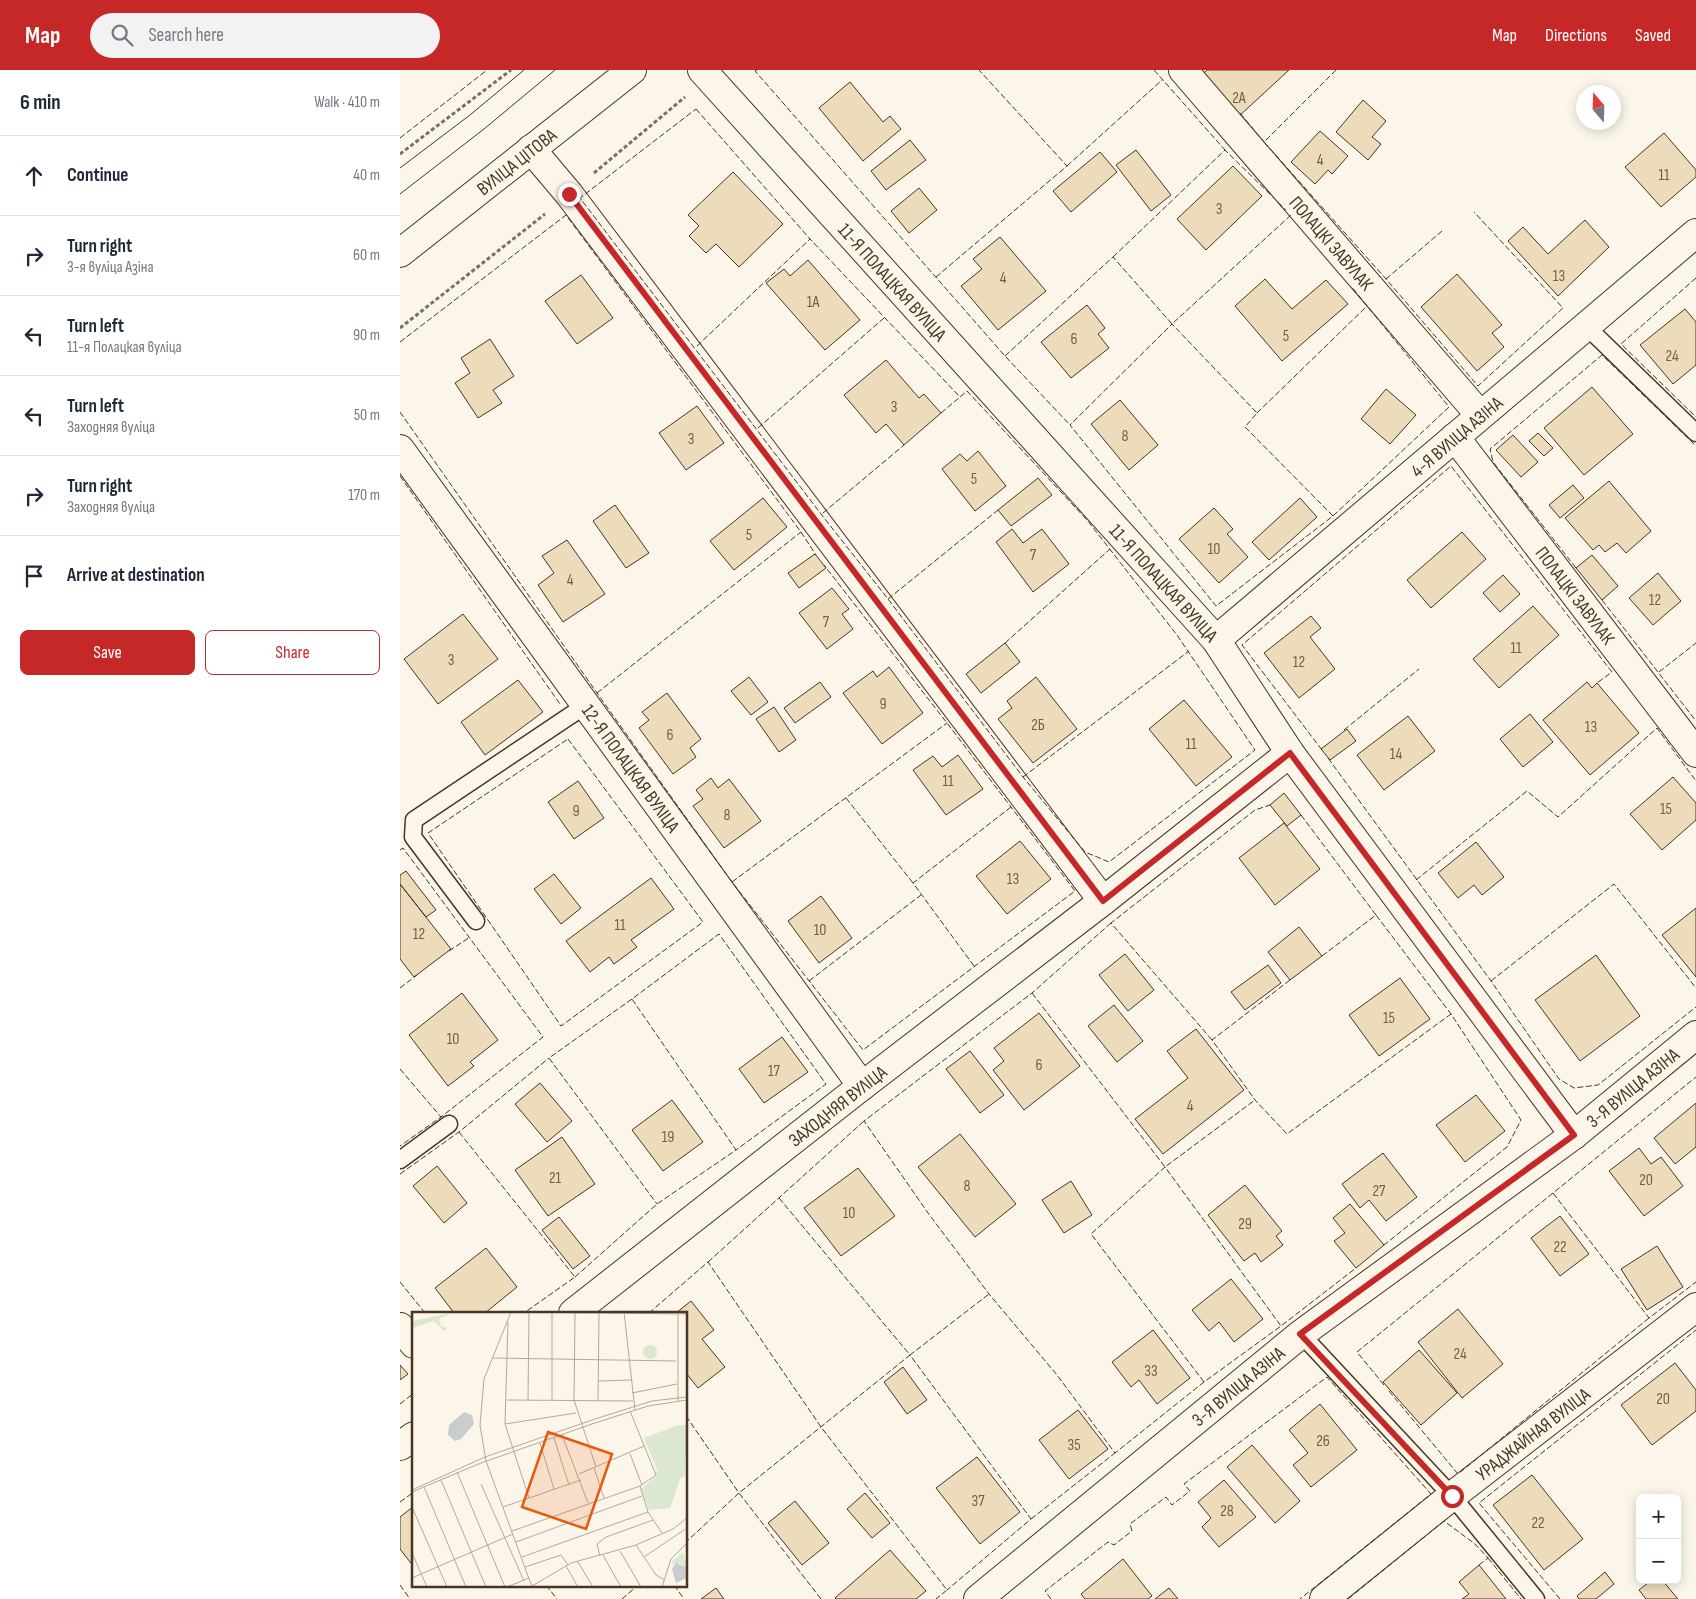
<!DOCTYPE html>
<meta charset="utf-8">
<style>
:root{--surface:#fff;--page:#f2f2f3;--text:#1f2937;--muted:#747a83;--line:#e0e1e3;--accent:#c62828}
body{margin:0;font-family:"Sofia Sans Condensed",sans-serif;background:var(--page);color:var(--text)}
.controls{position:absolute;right:15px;bottom:15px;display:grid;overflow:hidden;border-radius:8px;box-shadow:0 2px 12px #0003}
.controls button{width:45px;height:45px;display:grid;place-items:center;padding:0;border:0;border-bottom:1px solid var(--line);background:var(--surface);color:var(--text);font:25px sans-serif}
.compass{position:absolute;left:1176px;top:15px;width:45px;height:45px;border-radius:50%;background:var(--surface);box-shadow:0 2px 12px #0003;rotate:341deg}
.stop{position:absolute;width:15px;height:15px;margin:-11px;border:4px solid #c62828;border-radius:50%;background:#fff}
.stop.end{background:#c62828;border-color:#fff;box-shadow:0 1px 5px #0008}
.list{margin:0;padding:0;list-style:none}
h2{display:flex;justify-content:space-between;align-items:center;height:65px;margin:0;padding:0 20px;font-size:21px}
h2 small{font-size:16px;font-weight:400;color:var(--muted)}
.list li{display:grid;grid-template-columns:32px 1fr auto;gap:15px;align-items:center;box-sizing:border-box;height:80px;padding:0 20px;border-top:1px solid var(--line)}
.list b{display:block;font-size:19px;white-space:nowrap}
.list p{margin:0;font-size:16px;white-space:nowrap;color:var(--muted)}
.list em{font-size:16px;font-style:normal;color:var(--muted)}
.actions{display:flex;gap:10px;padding:15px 20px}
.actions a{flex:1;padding:11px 0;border:1px solid var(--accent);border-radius:8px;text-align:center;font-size:18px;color:var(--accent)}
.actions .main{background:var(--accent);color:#fff}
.icon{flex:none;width:28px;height:28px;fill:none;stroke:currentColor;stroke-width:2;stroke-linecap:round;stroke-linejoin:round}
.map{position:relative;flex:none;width:1296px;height:1529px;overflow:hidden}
header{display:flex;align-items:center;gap:30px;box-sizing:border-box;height:70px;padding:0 25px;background:var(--accent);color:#fff}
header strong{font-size:24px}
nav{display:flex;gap:28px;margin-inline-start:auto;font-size:18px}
.search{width:350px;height:45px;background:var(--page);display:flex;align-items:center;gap:12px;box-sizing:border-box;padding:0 18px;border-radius:28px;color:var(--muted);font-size:19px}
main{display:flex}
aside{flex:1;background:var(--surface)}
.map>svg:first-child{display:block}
.building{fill:#ecdcbc;stroke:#4a3520}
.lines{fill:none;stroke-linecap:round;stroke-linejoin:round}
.lane-casing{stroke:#4a3520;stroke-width:19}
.street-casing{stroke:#4a3520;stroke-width:30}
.primary-casing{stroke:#4a3520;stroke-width:30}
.path{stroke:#7f6f5c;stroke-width:3;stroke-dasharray:4 2.5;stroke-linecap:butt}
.lane{stroke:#fbf6e9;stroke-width:16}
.street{stroke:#fbf6e9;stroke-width:28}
.primary{stroke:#fbf6e9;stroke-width:28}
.tram{stroke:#4a3520;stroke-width:1}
.fence{stroke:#4a3520;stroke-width:1;stroke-dasharray:6 2.5;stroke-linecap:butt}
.route{stroke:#c62828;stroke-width:6}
.labels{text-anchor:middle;stroke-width:4;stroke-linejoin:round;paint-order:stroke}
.number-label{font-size:16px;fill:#725f47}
.street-label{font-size:19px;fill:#4a3520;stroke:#fbf6e9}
.inset-road{fill:none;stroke:#b4a999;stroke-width:1}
.view{fill:#e8590c;fill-opacity:0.15;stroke:#e8590c;stroke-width:2.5}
.inset-edge{fill:none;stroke:#4a3520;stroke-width:2.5}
</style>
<header>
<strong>Map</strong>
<div class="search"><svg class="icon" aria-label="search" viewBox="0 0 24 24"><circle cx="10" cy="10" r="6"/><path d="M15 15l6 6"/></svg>Search here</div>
<nav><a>Map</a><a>Directions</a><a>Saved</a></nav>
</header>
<main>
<aside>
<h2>6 min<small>Walk · 410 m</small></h2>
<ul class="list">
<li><svg class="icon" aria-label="ahead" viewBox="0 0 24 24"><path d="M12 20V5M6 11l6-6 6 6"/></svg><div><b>Continue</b></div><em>40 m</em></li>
<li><svg class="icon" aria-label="right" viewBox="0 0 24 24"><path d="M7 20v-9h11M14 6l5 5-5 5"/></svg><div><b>Turn right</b><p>3-я вуліца Азіна</p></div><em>60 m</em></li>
<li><svg class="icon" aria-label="left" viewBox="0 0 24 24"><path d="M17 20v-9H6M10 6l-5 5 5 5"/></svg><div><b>Turn left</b><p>11-я Полацкая вуліца</p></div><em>90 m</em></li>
<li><svg class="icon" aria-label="left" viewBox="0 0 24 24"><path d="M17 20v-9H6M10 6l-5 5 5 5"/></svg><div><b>Turn left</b><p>Заходняя вуліца</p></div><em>50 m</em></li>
<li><svg class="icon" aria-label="right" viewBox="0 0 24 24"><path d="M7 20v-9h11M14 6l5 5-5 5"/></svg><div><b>Turn right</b><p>Заходняя вуліца</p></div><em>170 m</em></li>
<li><svg class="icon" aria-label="arrive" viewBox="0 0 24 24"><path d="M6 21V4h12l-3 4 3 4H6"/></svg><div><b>Arrive at destination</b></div></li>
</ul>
<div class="actions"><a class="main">Save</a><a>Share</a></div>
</aside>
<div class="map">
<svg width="1296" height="1529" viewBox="0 0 1296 1529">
<rect width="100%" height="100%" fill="#fbf6e9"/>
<path class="building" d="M807,0h82l-52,48 -38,-41z
M450,12l33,40 7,-6 11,13 -38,32 -44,-53z
M963,30l23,21 -14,16 9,7 -13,16 -32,-28z
M920,61l28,25 -16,18 -4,-4 -13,14 -24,-22z
M1264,63l32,37v7l-35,30 -36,-40z
M510,70l16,20 -40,30 -15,-19z
M736,80l35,45 -20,16 -35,-46z
M700,82l17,20 -46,40 -18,-21z
M833,96l29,30 -56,54 -29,-31z
M333,102l50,52 -44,43 -23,-23 -10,9 -17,-17 10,-10 -11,-11z
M519,118l18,22 -28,23 -18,-22z
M1185,150l24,27 -51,49 -50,-55 15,-14 25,27z
M600,167l46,54 -48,39 -37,-44 21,-17 -9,-10z
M408,190l52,60 -35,30 -59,-67 18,-14 6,7z
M1057,204l45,51 -10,8 12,14 -27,24 -56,-64z
M181,205l32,43 -36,26 -32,-43z
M865,209l27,30 34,-29 22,24 -66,57 -47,-55z
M687,235l18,23 -7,6 11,14 -38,30 -30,-36z
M1285,239l11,13v43l-23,19 -33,-39z
M90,269l24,37 -21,14 9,13 -24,15 -23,-35 15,-10 -9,-15z
M486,290l33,38 5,-4 17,19 -37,32 -18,-21 -10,9 -32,-38z
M1192,317l41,47 -49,41 -40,-47z
M986,319l30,26 -26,29 -29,-25z
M720,330l38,45 -29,25 -38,-46z
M297,336l27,37 -38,27 -27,-37z
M1138,363l15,15 -9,8 -15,-15z
M1113,365l25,27 -17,15 -25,-27z
M578,381l28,35 -31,25 -33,-42 18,-15 7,7z
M638,408l14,17 -41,31 -13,-16z
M1209,411l42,50 -25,22 -9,-10 -12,9 -6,-7 -6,5 -28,-32z
M1173,415l11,13 -24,20 -11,-13z
M363,428l24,29 -53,43 -24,-29z
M900,428l17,19 -48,43 -17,-18z
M215,435l34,48 -23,15 -33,-47z
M814,438l19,21 -6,5 21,23 -29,26 -40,-44z
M612,459l11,14 19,-14 27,35 -36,28 -37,-50z
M1062,462l24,27 -55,49 -24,-28z
M167,470l38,54 -42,28 -25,-37 16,-12 -12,-17z
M415,484l11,14 -27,20 -11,-15z
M1192,485l26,31 -16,14 -26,-32z
M1258,503l23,28 -28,24 -24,-27z
M1103,505l17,19 -20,18 -17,-19z
M432,518l17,21 -7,5 11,15 -26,20 -28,-36z
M1133,536l26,29 -60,53 -26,-29z
M63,544l35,45 -60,45 -34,-45z
M911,546l10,12 -11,9 25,32 -36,29 -35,-45z
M605,573l15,19 -39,31 -15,-19z
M489,597l34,46 -41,31 -39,-51 30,-22 4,6z
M349,607l19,25 -17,13 -20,-24z
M636,607l41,52 -44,34 -35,-44 14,-11 -5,-7z
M118,610l25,32 -58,43 -24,-33z
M420,612l11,15 -36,26 -11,-15z
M1187,612l5,6 5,-5 42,50 -49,42 -47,-55z
M267,623l34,46 -11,9 6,9 -23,17 -34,-46 10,-8 -7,-8z
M784,630l48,57 -36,29 -47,-57z
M374,637l22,33 -17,12 -23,-33z
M1130,644l23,28 -30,25 -23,-28z
M1008,646l27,35 -51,39 -27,-35z
M947,659l9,12 -26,19 -9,-11z
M558,685l25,34 -37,26 -33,-45 20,-14 9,11z
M1273,707l23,26v17l-34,30 -32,-36z
M311,708l7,10 11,-9 32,42 -37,27 -31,-42 10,-7 -7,-9z
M178,711l26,37 -30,21 -26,-37z
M884,723l17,22 -14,11 -17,-21z
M884,753l36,46 -45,36 -36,-47z
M620,771l31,38 -44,35 -31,-38z
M1076,772l28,35 -22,18 -8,-10 -16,13 -20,-25z
M6,801l30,39 -10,7 -26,-33v-9z
M154,804l27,34 -20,16 -27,-35z
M251,808l23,31 -43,31 6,7 -23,17 -5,-7 -19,15 -24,-31z
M0,814l51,65 -37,28 -14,-18z
M421,826l31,42 -33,25 -31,-42z
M1296,838v69l-34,-42z
M899,857l23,29 -32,24 -22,-28z
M725,884l29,36 -26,21 -29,-36z
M1196,885l44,61 -60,45 -45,-61z
M868,895l13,18 -36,27 -14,-18z
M1000,908l30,41 -51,37 -30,-41z
M62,923l36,47 -28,22 4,4 -26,20 -39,-51z
M714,935l29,36 -26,21 -29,-36z
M639,943l41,53 -56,44 -31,-40 11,-9 -10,-13z
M796,959l48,61 -81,64 -28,-35 53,-41 -21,-27z
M382,967l26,35 -44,31 -25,-34z
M570,981l34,44 -24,18 -34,-44z
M140,1013l32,38 -25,21 -32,-38z
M1076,1025l29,36 -40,31 -29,-37z
M272,1030l31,42 -40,29 -31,-41z
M1296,1033v44l-21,17 -21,-26z
M560,1064l56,70 -41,33 -57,-70z
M162,1067l33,47 -47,32 -33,-46z
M1239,1078l12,16 10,-7 22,29 -39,30 -35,-45z
M983,1083l34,44 -31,24 -17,-21 -9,8 -18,-24z
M37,1096l30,37 -23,20 -31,-37z
M458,1098l37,48 -54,40 -37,-48z
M671,1111l21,34 -28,18 -22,-33z
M845,1115l37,46 -6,5 7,9 -22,17 -6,-9 -11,8 -36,-46z
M950,1134l34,41 -28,23 -22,-27 11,-8 -12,-15z
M1160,1146l29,38 -29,22 -29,-38z
M159,1147l31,39 -17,13 -31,-39z
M1257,1176l26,41 -36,23 -26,-41z
M86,1178l31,39 -32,26h-31l-19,-25z
M831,1209l32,40 -29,23 -15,-20 -10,9 -17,-21z
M291,1231l23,29 -12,9 23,28 -27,21 -12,-15v-60h-10z
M1058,1239l45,55 -41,34 -44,-56z
M753,1260l37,48 -33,26 -18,-24 -8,7 -19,-25z
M1019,1280l38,43 -36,32 -38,-43z
M1275,1293l21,27v21l-44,34 -31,-40z
M0,1295l8,9 -8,6z
M503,1297l24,33 -20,14 -23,-32z
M920,1334l37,46 -46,37 -18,-22 15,-12 -19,-23z
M678,1340l30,39 -39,30 -30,-39z
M852,1375l48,56 -25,22 -48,-56z
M577,1387l43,55 -40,32 -44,-56z
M1132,1405l51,64 -39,31 -51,-65z
M824,1410l32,37 -37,30 -17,-20 9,-9 -13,-16z
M465,1423l25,30 -18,15 -25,-29z
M395,1431l34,42 -27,22 -34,-42z
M14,1436v61l-14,-18v-32z
M490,1480l36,41 -10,8h-80l-1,-1z
M723,1489l29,37 -4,3h-63l-4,-5z
M1079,1495l27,34h-44l7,-5 -10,-12z
M1205,1502l9,12 -18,15h-17l-2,-3z
M1252,1510h10l16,19h-32l-7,-9z
M316,1518l8,11h-23z
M769,1518l9,11h-23z"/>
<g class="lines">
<defs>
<path id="lane" d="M1186,256l110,107
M76,851l-63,-84 1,-17 172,-115
M0,1090l49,-36
M901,1264l151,162 84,103"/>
<g id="street">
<path id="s1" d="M302,0l514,570 74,113 284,382"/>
<path id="s2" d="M783,0l297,345"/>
<path d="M131,79l38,45 534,707"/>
<path id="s3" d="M1055,367l241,316"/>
<path id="s4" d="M0,379l462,637"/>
<path id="s5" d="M816,570l480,-407"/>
<path id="s6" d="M173,1243l289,-227 241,-185 187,-148"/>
<path d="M0,1257l14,17"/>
<path d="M0,1376l14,-10"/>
<path id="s7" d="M578,1529l323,-265 273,-199 122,-100"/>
<path id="s8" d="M924,1529l128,-103 244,-189"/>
</g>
<g id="primary">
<path id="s9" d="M0,183l232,-183"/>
</g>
</defs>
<use href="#lane" class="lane-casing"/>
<use href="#street" class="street-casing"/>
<use href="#primary" class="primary-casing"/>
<path class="path" d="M0,84l111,-84
M194,103l91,-76
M0,258l145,-114"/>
<use href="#lane" class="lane"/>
<use href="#street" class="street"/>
<use href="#primary" class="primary"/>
<path class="tram" d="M0,98l70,-53 54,-45
M0,124l84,-65 71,-59"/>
<path class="fence" d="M357,0l-2,1 250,285 65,69
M754,0l71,80
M936,0l-72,72 122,137 92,107 85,-78 -89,-96
M296,39l114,130 150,158 7,-6 120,129 90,115 78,115 -146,112 -24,-10 -62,-75 -135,-178 -67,-85 -241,-316z
M840,43l24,29
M0,68l87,-68
M667,96l95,-86
M713,187l112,-107 61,60
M536,207l131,-111 -88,-96
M1296,208l-75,66 75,73
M986,209l56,-48
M0,272l166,-127 235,317 15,23
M297,276l113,-107
M605,286l108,-99 59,67 119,-109
M0,342l197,281 135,189 131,168 212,-159 -128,-168 -123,-158
M541,343l19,-16
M857,343l110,-107
M358,358l126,-110
M0,406l160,228
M423,443l81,-68
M933,446l-88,-89 12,-14 -85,-89 -102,101 146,181 117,-90 116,-109 -98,-121
M1176,498l-83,-106 -3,-13 112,-94 94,91
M488,529l110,-89
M1202,530l94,121
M605,573l105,-94
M1259,602l37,-29
M197,623l204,-161
M944,660l75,-61
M168,669l135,183 -142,104 -133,-193z
M922,680l-80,-105 209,-179 161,206 -15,11
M928,688l163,223 68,98 15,9 24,-3 98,-78
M623,707l166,-126
M446,728l67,85
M901,745l75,100
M0,780l3,-2 140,189 -102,80 -41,29
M1016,810l111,-89 31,26 99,-89 39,53
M332,812l215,-159
M711,853l-79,70 -168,128 64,92 61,81 68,81 58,78 89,-71 77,-56 75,-58
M49,881l21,-14
M922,886l54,-41 75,99 70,106 -14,27 -123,98
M574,896l-61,-83 98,-76
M890,910l-78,60 43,60 32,34 164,-120
M409,911l112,-86
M1091,911l123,-97 82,104
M0,918l17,-13
M632,923l133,174 90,-67
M232,929l-83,59 108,146
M812,970l-101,-117 144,-113 15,-5
M0,999l41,48
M59,1062l116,145 -51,36
M0,1104l59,-42 90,-74
M1153,1123l96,125 47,-36
M379,1128l131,157 79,-61
M308,1192l156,-141
M175,1207l82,-73 79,-54 -104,-151 87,-65 107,150 -90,66
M0,1212l25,31
M249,1243l59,-51 113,165 126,163 -11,9
M804,1312l-113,-148 74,-67 116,159
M984,1315l-27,-33 339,-275
M989,1321l69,83 191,-156
M0,1334l14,-11
M286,1346l53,77 -53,49
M0,1432l14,-10
M631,1449l84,-66
M1088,1488l33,41
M0,1515l10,14
M146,1515l11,14
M274,1515l10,14
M222,1529l16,-14
M421,1529l-82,-106 171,-138 121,164 -84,71
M651,1529l-6,-8 63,-49 6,3 18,-14 -2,-7 36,-27 6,8 18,-14 -6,-7 143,-107 104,117 -131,105
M948,1529l96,-78 31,23 13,14 -9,7
M1160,1529l-81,-96 217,-173"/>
</g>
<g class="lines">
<path class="route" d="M169,124l534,707 187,-148 284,382 -274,199 152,162"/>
</g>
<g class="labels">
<g class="number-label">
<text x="839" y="33">2А</text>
<text x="920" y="95">4</text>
<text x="1264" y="110">11</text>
<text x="819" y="144">3</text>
<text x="1159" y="211">13</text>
<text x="603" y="213">4</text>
<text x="413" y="237">1А</text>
<text x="886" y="271">5</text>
<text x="674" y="274">6</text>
<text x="1272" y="291">24</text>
<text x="494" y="342">3</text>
<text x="725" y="371">8</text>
<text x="291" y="374">3</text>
<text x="574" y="414">5</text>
<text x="349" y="470">5</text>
<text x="814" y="484">10</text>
<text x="633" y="490">7</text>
<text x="170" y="515">4</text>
<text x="1255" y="535">12</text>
<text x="426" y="557">7</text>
<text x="1116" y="583">11</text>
<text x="51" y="595">3</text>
<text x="899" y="597">12</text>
<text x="483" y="639">9</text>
<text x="638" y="660">2Б</text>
<text x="1191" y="662">13</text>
<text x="270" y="670">6</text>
<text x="791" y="679">11</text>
<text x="996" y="689">14</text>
<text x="548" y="716">11</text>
<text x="1266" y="744">15</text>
<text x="176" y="746">9</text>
<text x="327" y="750">8</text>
<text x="613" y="814">13</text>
<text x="220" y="860">11</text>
<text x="420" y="865">10</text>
<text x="19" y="869">12</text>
<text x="989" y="953">15</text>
<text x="53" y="974">10</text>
<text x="639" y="1000">6</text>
<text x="374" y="1006">17</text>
<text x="790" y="1041">4</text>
<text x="268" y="1072">19</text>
<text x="155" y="1113">21</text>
<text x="1246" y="1115">20</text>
<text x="567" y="1121">8</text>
<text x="979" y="1126">27</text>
<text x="449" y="1148">10</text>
<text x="845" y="1159">29</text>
<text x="1160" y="1182">22</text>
<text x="1060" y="1289">24</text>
<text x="751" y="1306">33</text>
<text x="1263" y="1334">20</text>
<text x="923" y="1376">26</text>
<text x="674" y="1380">35</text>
<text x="578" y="1436">37</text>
<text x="827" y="1446">28</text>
<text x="1138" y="1458">22</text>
</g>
<g class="street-label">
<text dy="7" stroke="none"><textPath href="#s9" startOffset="148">ВУЛІЦА ЦІТОВА</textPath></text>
<text dy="7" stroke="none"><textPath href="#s2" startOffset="228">ПОЛАЦКІ ЗАВУЛАК</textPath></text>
<text dy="7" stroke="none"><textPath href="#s1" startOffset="285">11-Я ПОЛАЦКАЯ ВУЛІЦА</textPath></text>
<text dy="7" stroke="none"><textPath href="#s5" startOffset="315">4-Я ВУЛІЦА АЗІНА</textPath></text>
<text dy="7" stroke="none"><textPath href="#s1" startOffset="690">11-Я ПОЛАЦКАЯ ВУЛІЦА</textPath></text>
<text dy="7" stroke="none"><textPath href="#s3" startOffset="199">ПОЛАЦКІ ЗАВУЛАК</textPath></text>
<text dy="7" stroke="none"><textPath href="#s4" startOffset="394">12-Я ПОЛАЦКАЯ ВУЛІЦА</textPath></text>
<text dy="7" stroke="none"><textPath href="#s7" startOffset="831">3-Я ВУЛІЦА АЗІНА</textPath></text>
<text dy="7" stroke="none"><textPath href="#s6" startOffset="336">ЗАХОДНЯЯ ВУЛІЦА</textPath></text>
<text dy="7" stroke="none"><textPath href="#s7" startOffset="336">3-Я ВУЛІЦА АЗІНА</textPath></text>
<text dy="7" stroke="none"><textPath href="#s8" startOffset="266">УРАДЖАЙНАЯ ВУЛІЦА</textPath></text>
</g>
</g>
<g transform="translate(12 1242)">
<rect width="275" height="275" fill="#fbf6e9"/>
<path d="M39,1l-12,6 2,7 7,2 -4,3 -10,-10 -22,7v-7zM231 40a7 7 0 1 1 14 0a7 7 0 1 1-14 0ZM266,113h9l-2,50 -5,4 -10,29 -21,2 -8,-21 15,-13 1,-6 -13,-32zM271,240l4,15 -11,-5 -3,4 -1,-5z" fill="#dce7d0"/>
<path d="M52,100l8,3 2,9 -13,15 -6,2 -7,-6 1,-10zM265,249l1,3 9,3v11l-11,5 -4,-14z" fill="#c9cecd"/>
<path class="inset-road" d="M99,0l-27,67 -4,46 6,36 46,126M109,0l166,2M163,0l-1,88 22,67M212,0l11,98M266,0v89M96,10l-3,102 24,74M81,46l183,3M186,69l33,-1M220,81l45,-9M95,88l126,1M116,88l1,-88M140,88v-87M186,88l1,-87M93,112l71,-11M150,123l26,68M142,126l15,47M128,131l14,46M218,142l12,31M182,156l10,30M45,160l48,115M167,162l65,-28M29,168l45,107M69,172l43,97M228,174l8,26 14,21M12,175l42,100M0,178l73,-33 110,-38 57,-18 35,-4M0,180l69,-29 111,-39 56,-18 39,-6M0,195l35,80M91,195l78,-27M100,219l128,-45 16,-11 -26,-64M104,230l126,-46M224,233l20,30 9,5M208,239l21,36M0,241l15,34M191,243l18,32M188,244l-3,-12 9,-7 47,-17M110,245l126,-45M232,245l43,-29M166,250l15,25M154,254l12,21M113,255l36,-12 7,10M0,266l101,-44M120,274l39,-23 65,-18 37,-16 14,-11M95,275l22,-9M250,275l9,-28 16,-16"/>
<path class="view" d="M136,120l64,22 -26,75 -64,-22z"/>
<rect width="275" height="275" class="inset-edge"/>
</g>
</svg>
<div class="controls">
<button>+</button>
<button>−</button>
</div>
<svg class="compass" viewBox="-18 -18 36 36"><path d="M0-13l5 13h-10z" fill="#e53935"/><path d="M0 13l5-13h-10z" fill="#747a83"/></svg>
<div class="stop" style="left:1052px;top:1426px"></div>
<div class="stop end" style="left:169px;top:124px"></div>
</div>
</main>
